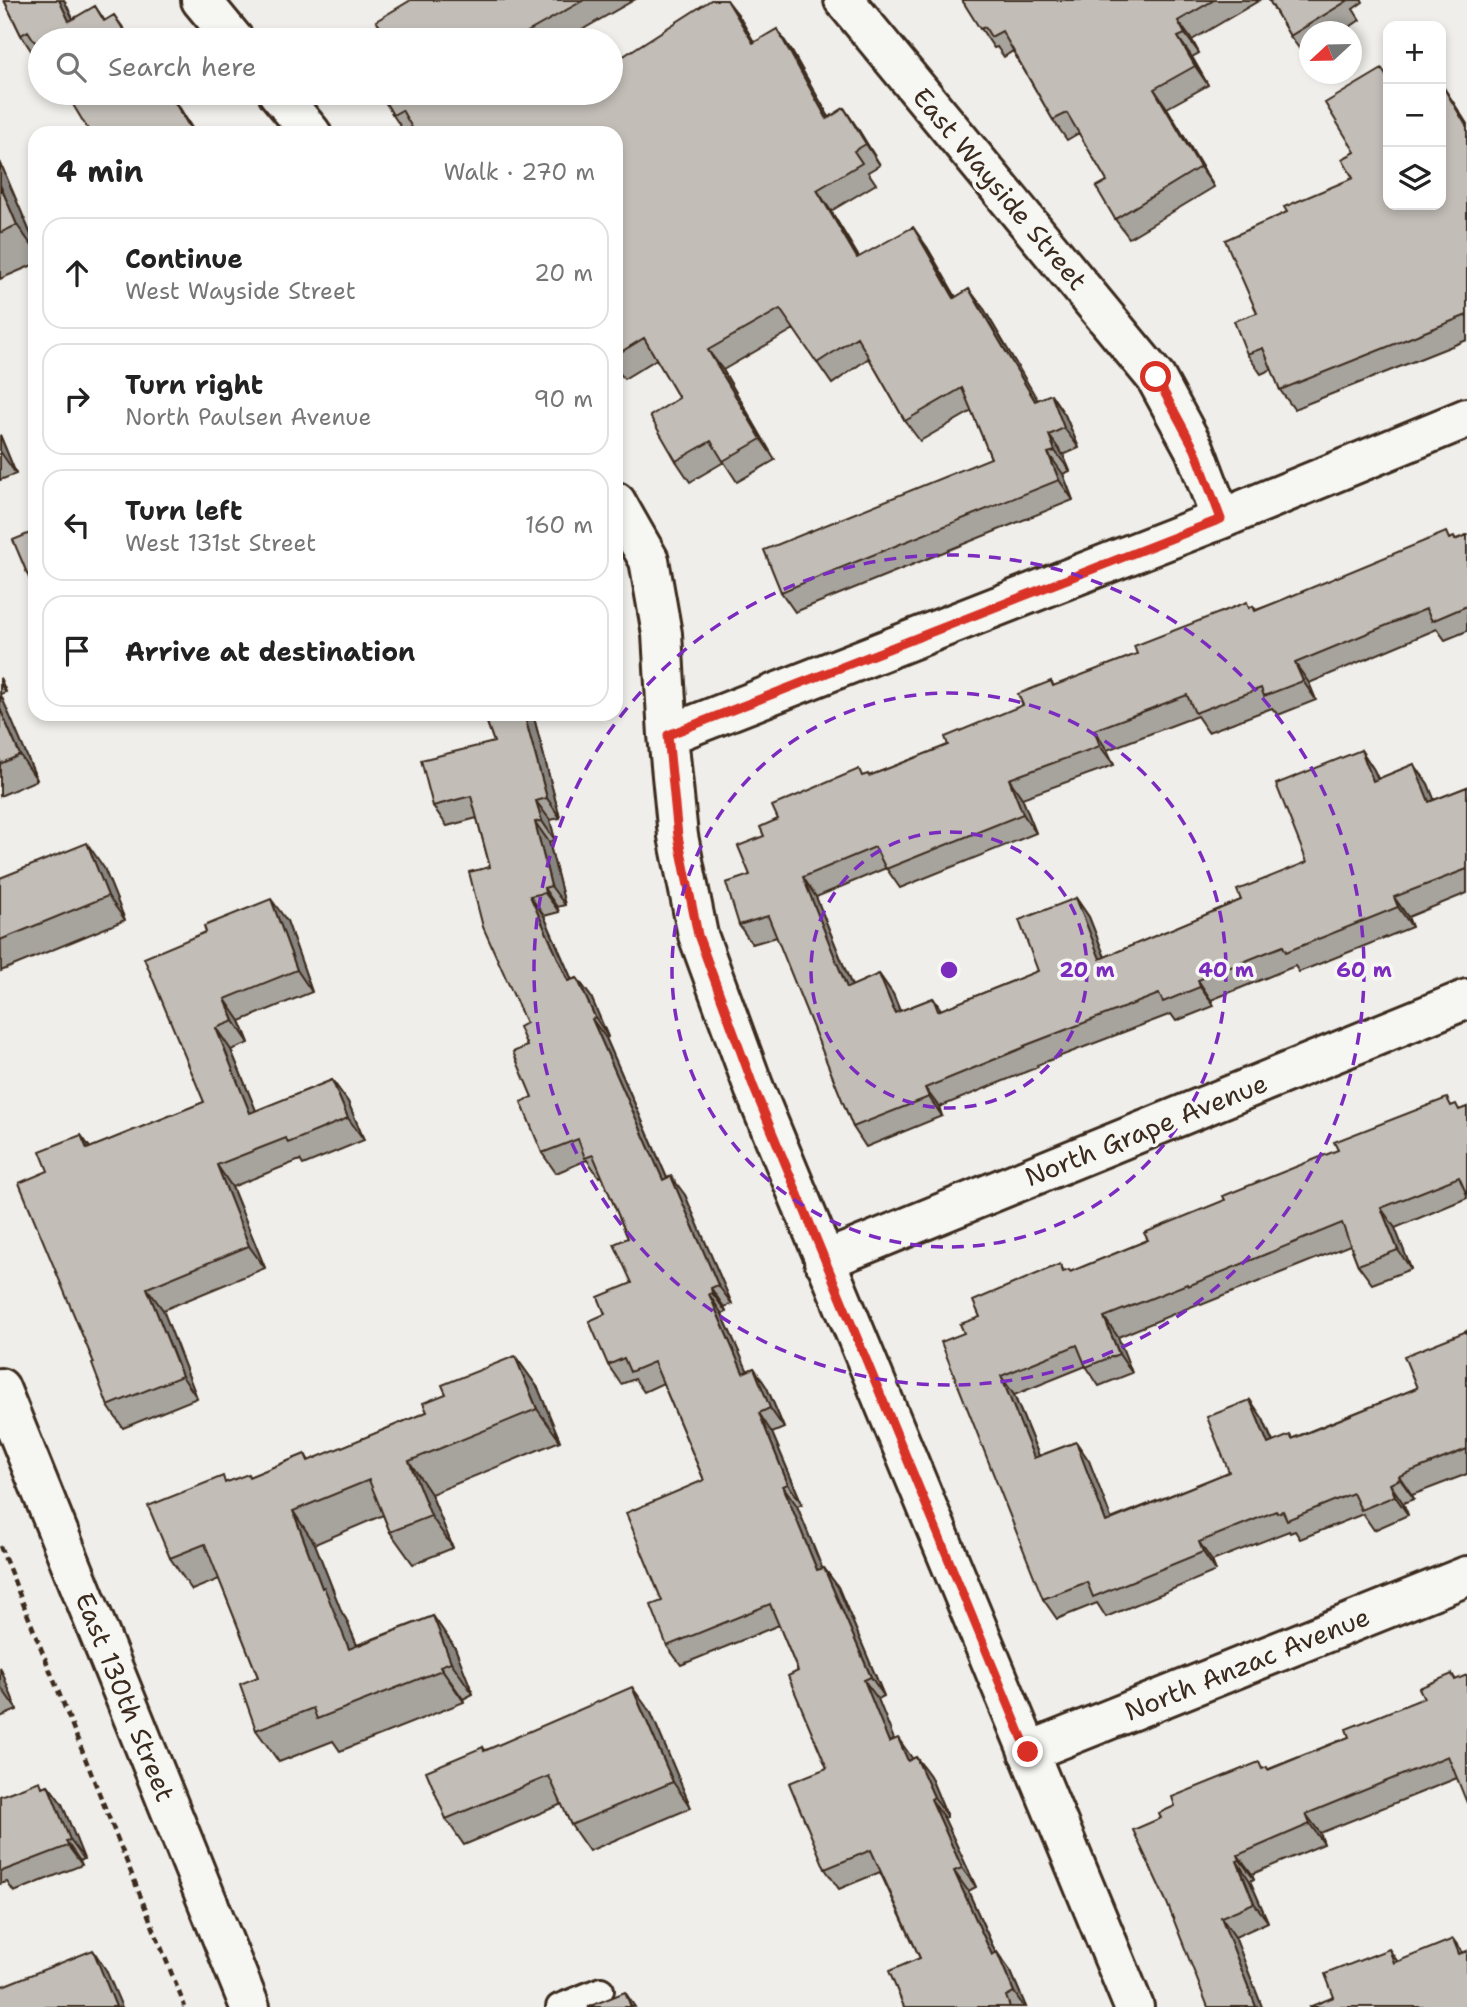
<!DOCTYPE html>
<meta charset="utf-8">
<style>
:root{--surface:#fff;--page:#f6f6f6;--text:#222;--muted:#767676;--line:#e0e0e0}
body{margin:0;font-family:"Shantell Sans",sans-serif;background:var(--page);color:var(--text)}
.controls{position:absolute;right:21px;top:21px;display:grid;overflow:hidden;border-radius:14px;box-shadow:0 4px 10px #0003}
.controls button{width:63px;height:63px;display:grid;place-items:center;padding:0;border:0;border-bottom:2px solid var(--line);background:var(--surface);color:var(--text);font:35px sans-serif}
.compass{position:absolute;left:1299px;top:21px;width:63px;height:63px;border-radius:50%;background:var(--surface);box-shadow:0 4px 10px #0003;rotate:248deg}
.stop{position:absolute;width:21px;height:21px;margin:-16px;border:5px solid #d93025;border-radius:50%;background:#fff}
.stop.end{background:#d93025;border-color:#fff;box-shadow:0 2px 7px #0008}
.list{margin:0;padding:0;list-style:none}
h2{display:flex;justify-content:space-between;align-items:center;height:91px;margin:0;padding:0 28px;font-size:30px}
h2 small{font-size:23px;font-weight:400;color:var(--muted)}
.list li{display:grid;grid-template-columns:46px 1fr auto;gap:21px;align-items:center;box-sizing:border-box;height:112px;margin:0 14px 14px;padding:0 14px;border:2px solid var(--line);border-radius:21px}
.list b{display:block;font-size:26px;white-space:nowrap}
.list p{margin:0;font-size:23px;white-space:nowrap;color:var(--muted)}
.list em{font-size:23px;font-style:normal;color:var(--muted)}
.icon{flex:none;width:38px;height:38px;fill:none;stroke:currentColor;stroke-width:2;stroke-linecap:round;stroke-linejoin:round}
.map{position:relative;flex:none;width:1467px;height:2007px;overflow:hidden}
.search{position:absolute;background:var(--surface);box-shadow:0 4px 10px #0003;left:28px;top:28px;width:595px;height:77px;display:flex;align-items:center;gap:18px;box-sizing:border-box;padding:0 24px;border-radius:38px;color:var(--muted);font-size:26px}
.panel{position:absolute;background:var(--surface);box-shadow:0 4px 10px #0003;left:28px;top:126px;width:595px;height:595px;border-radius:21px}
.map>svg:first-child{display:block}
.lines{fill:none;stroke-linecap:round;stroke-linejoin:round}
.lane-casing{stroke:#3b2a1e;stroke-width:30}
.street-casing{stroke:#3b2a1e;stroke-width:44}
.secondary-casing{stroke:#3b2a1e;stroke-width:44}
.path{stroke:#3b2a1e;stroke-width:4.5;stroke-dasharray:7 5;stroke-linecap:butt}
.lane{stroke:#f6f6f2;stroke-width:24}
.street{stroke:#f6f6f2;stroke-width:38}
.secondary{stroke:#f6f6f2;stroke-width:38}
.wall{fill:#a7a39d;stroke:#3b2a1e;stroke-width:2}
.shaded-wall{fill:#888480;stroke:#3b2a1e;stroke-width:2}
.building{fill:#c2bdb7;stroke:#3b2a1e;stroke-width:2}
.route{stroke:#d93025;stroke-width:9}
.ring{fill:none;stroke:#7b2cbf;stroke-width:3.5;stroke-dasharray:12 9}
.labels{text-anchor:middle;stroke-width:7;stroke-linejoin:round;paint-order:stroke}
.street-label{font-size:26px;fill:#3b2a1e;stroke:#f6f6f2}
.centre{fill:#7b2cbf;stroke:#f6f6f2;stroke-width:3.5}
.ring-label{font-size:21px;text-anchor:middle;font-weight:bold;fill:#7b2cbf;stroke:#f6f6f2;stroke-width:7;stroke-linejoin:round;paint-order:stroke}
</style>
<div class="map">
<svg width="1467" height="2007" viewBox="0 0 1467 2007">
<rect width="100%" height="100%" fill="#efeeea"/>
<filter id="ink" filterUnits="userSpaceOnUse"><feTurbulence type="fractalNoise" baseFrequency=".0143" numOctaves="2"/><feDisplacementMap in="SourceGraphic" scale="14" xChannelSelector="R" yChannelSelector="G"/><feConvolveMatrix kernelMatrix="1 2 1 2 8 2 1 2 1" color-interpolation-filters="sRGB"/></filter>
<g filter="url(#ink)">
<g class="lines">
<defs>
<path id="lane" d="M559,2007l42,-17"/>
<path id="street" d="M201,0l33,40
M844,0l312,378 39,72 26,69
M278,93l33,40
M616,502l33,58 13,74 6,101 10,101 20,99 56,153 380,919
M668,735l553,-216 246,-101
M824,1261l643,-262
M1028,1752l439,-176"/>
<path id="secondary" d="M0,1388l250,619"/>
</defs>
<use href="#lane" class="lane-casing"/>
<use href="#street" class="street-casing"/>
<use href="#secondary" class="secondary-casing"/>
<path class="path" d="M0,1546l185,461"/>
<use href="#lane" class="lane"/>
<use href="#street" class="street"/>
<use href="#secondary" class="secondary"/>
</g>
<path class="wall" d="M4,0h60l9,19 22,-13 10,15 9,-6 18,25h-92v11l-6,4 -13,-20z
M411,0h223l-70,40h-211l26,-15z
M962,0h298l-68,40 7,13 -7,4 16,28 -41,23 47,79 -85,51 -14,-19 -8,-38 -28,-48 -12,7 -14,-20 -40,-69 -9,6 -7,-10 -3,1z
M1269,0h93l1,2 -10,7 7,11 -18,12h-32v20l-6,3 -14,-19z
M737,13l17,29 37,8 38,67 15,-9 14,21 22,36 -12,7 8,12 -45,27 28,46 68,-10 29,50 28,12 53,91 28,15 14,33 -16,7 7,16 -7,3 10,26 -278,112 -14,-20 210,-134 -19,-47 -52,30 -15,-20 -36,-63 -37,26 -38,-55 -71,41 52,90 -38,22 -13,-20 -34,20 -14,-21 3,-63 -22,-39 -33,20 -8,-11v-235l-202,-1 -2,1h-7l-12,-18 -11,-19 -5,3 -4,-6h185l2,3z
M1382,69l6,8v128l54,-120 25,39v216l-173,69 -14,-19 -8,-21 -11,5 -14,-20 10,-41 96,-135 2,-26z
M0,162l35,82v20l-35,15z
M0,435l16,39 -16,6z
M1467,535v96l-22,9 -8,-11 -128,54 7,17 -38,15 -6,-7 -64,24 -11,-16 -90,34 7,15 -92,33 14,35 -136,55 -14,-20 -70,29 36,89 27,-12 14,20 7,17 33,-13 8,12 97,-39 38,-73 13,19 16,40 136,-57 66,-38 54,-112 13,20 4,9 36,-15 14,20 6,16 33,-13v106l-59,24 4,10 -113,45 -4,-6 -84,34 3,6 -38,15 -5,-7 -134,51 1,2 -99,40 3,9 -76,31 -13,-20 -76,-190 -25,7 -13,-19 11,-50 14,-39 14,-17 86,-43h5l79,-31 75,-40 28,-24 3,5 83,-32 116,-48 3,4 195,-71h5z
M0,678l6,14 -6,2 37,86 -37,16z
M484,714h60l-10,4 26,100 -10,2 5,20 -6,2 16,63 -8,2 2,5 -15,4 28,64 5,-2 14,19 17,40 -2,1 61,140 18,17 47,109 -8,3 2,5 -4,2 25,57 7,-3 13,20 17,40 -12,5 30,71 -5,2 25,62h2l14,19 46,109 -6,3 16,41 18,19 4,-2 14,19 17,41 -3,1 32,69 -8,4 28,62 15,19 15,35h-122l16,-49 -40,-86 -41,17 -14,-20 2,-101 -29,-97 -19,-46 -98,40 -14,-19 -5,-45 42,-121 -41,-97 -19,9 -9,-13 -14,5 -13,-19 -3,-51 27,-31 -4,-45 -26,-62 -3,1 -12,-17 -31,13 -14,-20 -10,-56 -5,-51 -1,-23 -36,-156 -13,-49 -30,8 -14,-20 61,-64z
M104,868l21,52 -124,51 -1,-93z
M287,921l25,71 -72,29 9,22 -18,7 25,61 76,-31 16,22 16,38 -61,25 -3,-5 -68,27 33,81 -102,42 34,88 -74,30 -15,-22 -14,-43 -46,-192 42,-23 114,-46 2,-170z
M1453,1106l7,4 7,-3v91l-72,30 16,41 -39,15 -14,-19 -8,-20 -149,60 -1,-2 -82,34 14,36 -33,13 -13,-20 -72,29 25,61 37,-14 13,19 22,58 118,-47 21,-72 13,19 10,23 20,-4 124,-50 50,-57v143l-55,21 2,4 -11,4 5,12 -34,15 -11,-16 -63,25 -5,-8 -5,2 -1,-2 -77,30 4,10 -110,46 -9,-14 -40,16 -14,-20 -79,-266 16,-16 85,-45h5l78,-32 77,-40z
M515,1356l23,32 22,53 -129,53 22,54 -40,16 -23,-32 -7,-17 -68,29 27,69 4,6 11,26 76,-29 22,32 18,46 -10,5 1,3 -124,49 -7,-10 -54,21 -23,-32 2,-53 -39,-98 -27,11 -22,-32 57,-76 22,-5 56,-23 4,7 118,-49 19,-18z
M0,1667l17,43 -17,7z
M1452,1674l4,6 1,98 -137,55 4,11 -72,30 2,5 -4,2 18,41 -33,15 27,70 -101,-189 103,-49h5l80,-32 75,-39z
M651,1713l40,95 -102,43 -18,-26 -9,-21 -98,41 -18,-26 37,-72 2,3z
M48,1785l14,19 22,55 -4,2 2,4 -68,27 -7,-10 -7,2v-88z"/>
<path class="shaded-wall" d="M59,0h5l19,40 -14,-19z
M727,0l10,13 30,51 -14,-21z
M1178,21l14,19 7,13 -14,-19z
M777,29l14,21 50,89 -14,-20z
M1178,37l14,20 16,28 -13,-19z
M1442,85l13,20 12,19v3z
M1154,89l13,19 47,79 -14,-20z
M169,93l11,15 15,25h-2z
M844,108l14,21 22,36 -14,-21z
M0,162l35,82v6l-18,-25 -17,-40z
M817,190l14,21 40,68 -14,-21z
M913,227l14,20 41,72 -14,-21z
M969,289l15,20 66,112 -15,-20z
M708,350l15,20 52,90 -14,-21z
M1051,394l14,21 14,33 -15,-20z
M0,435l16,39 -16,-23z
M1049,435l14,20 7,16 -15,-20z
M1048,453l15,21 10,26 -14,-20z
M1295,663l14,20 7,17 -13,-19z
M0,678l6,14 -6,-8z
M0,693l37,87 -17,-25 -20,-46z
M524,714h7l3,4 26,100 -13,-20z
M1094,730l13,20 7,15 -14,-19z
M1361,750l13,20 13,30 -14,-19z
M1414,764l14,20 15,37 -14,-19z
M1009,779l13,19 14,35 -13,-19z
M536,801l14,19 5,20 -13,-19z
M535,822l14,20 16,63 -14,-19z
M87,843l17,25 21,52 -17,-24z
M803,877l13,20 44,110 -13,-19z
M544,888l13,19 2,5 -14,-19z
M530,896l14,20 37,85 -13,-20z
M1394,897l14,20 4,10 -14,-20z
M1076,898l13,19 24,61 -13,-19z
M271,899l16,22 25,71 -15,-22z
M879,974l14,20 15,38 -13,-19z
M577,978l14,19 17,40 -13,-20z
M1198,980l13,20 3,6 -14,-19z
M933,998l13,19 -8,-6z
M225,999l15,22 9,22 -15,-22z
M592,1019l14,19 70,161 -13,-19z
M216,1028l15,22 35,85 -16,-22z
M332,1080l16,22 16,38 -16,-22z
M925,1088l14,19 3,9 -13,-19z
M81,1135l16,22 -10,-8z
M217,1165l15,22 33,81 -16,-22z
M671,1176l14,19 47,109 -14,-19z
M1381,1208l14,20 16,41 -13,-19z
M147,1288l16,22 34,88 -15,-22z
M711,1288l13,19 2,5 -14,-19z
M709,1294l13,20 35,78 -14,-19z
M1104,1317l14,20 14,36 -13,-19z
M515,1356l23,32 22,53 -23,-32z
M754,1368l13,20 17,40 -14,-20z
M1001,1376l13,19 34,83 -14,-20z
M1250,1400l13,19 18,44 -13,-19z
M759,1413l13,20 30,71 -14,-20z
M1076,1442l13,19 31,80 -14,-19z
M409,1461l22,33 22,54 -22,-32z
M1399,1476l13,19 2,4 -14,-20z
M1390,1484l13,19 5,12 -13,-19z
M783,1486l14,20 34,84 -14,-20z
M293,1511l22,33 27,69 4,6 25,62 -22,-32 -27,-61z
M1199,1542l13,19 4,10 -13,-19z
M824,1568l14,19 46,109 -13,-19z
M433,1616l22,32 18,46 -22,-32z
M440,1666l23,33 1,3 -22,-32z
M0,1667l17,43 -17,-24z
M864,1680l14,19 25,63 -14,-20z
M632,1687l19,26 40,95 -18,-26z
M898,1738l14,20 10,22 -14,-19z
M916,1757l14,19 17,41 -13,-20z
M48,1785l14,19 22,55 -14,-19z
M931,1799l13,19 32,69 -14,-19z
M1306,1814l14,19 4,11 -14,-20z
M66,1841l14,20 2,4 -14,-19z
M1238,1855l14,19 2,5 -14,-19z
M1237,1861l13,20 18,41 -14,-19z
M954,1871l14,20 37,83 -13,-19z
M1221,1917l14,20 27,70h-6z
M1453,1939l14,19 -8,-4z
M1389,1949l13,19 -8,-5z
M93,1950l13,20 16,37h-6z
M997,1952l14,20 15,35h-2l-10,-15z
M625,1992l10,15h-4z"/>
<path class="building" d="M4,0h55l10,21 26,-15 9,15 10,-6 16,25h-90v10l-12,-19 -7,4z
M411,0h173l-62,35 3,5h-172l26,-15 -3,-4z
M711,0h16l26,43 24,-14 50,90 17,-11 22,36 -12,7 8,12 -45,27 40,68 56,-31 41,71 15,-9 66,112 16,-7 13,34 -15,7 6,16 -7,2 11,27 -278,112 -17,-42 227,-92 -29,-70 -57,33 -48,-84 -40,26 -37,-54 -72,41 53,89 -38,22 -12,-20 -35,20 -26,-45 29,-18 -35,-60 -28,17v-222h-201l-13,-23 -9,5 -13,-22h176l3,4 6,-4h46v-29z
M962,0h252l-36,21 7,13 -7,3 17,29 -41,23 46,78 -85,52 -19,-32 11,-6 -40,-68 -14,7 -51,-89 -11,6 -6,-10 -5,2z
M1269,0h77l1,1 -57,35z
M1382,69l6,10v126h53v-119l1,-1 25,42v188l-187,75 -17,-42 -16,6 -13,-33 23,-8 -32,-73 62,-28 -3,-5 69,-29 -11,-19 13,-7 -30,-49z
M66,93h103l24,40h-103z
M0,185l17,40 -17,8z
M35,531v61l-22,-52z
M1446,532l3,7 5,-2 1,3 12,-5v71l-35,15 -6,-12 -131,54 8,18 -39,15 -3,-8 -66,25 -8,-18 -93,35 6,16 -91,33 14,35 -137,55 -11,-22 -72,30 44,111 32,-14 16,39 38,-15 5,13 100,-40 -19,-51 57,-22 24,61 141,-59 -4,-10 70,-28 -31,-78 85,-34 12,31 41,-17 15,38 38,-15v82l-73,28 4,10 -112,45 -3,-6 -85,34 2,7 -37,15 -4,-8 -135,52 1,1 -100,41 4,9 -76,30 -85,-211 -29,9 -13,-42 24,-8 -12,-29 26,-10 -4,-9 18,-8 -6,-13 87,-37 3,7 6,-2 1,2 79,-31 -3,-8 78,-32 -5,-11 33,-13 2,5 84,-32 -3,-8 113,-44 2,6 4,-2 2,5z
M0,709l20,46 -20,9z
M484,714h40l23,84 -11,3 6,20 -7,1 16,64 -7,2 1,5 -15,3 38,85 9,-3 18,39 -3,2 71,161 8,-4 47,109 -7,3 1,5 -3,1 34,79 11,-5 16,40 -11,5 29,71 -5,2 34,84 7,-2 47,109 -7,3 25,62 9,-4 10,23 8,-4 18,40 -3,2 31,69 -8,3 38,84 5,-3 17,40 -8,4 4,11h-106l-15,-36 31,-13 -49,-108 -46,19 -36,-86 38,-15 -39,-92 10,-5 -28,-67 -103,42 -16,-41 11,-4 -36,-88 78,-33 -50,-118 -24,10 -6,-14 -16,7 -19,-44 16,-7 -7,-17 34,-14 -18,-39 14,-6 -35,-83 -8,3 -7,-19 -36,14 -21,-51 11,-5 -19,-45 14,-6 -8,-19 7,-4 -43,-96 -14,-55 21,-5 -19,-71 -38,10 -12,-46 73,-18z
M87,843l21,53 -108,44v-62z
M271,899l26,71 -72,29 9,22 -18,7 34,85 82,-33 16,38 -60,25 -2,-5 -69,27 32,81 -102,42 35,88 -74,30 -16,-42 2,-1 -75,-180 29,-12 -8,-20 41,-16 6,14 117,-47 -60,-144 62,-26 -2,-6z
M1447,1098l4,8 5,-2 3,6 8,-3v85l-1,1 -7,-16 -78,31 17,42 -40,15 -16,-42 -154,63 -1,-2 -83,33 15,37 -33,13 -9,-22 -76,31 33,82 42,-16 30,80 123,-50 -22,-55 43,-17 18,44 22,-9 2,4 125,-51 -13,-32 63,-25v118l-68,27 1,3 -10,5 5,12 -34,14 -8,-17 -66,27 -4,-9 -6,2 -1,-2 -77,31 4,10 -110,45 -6,-15 -44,17 -102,-257 23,-9 -4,-9 20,-7 -7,-16 87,-37 3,8 6,-2 1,2 78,-32 -4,-7 81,-33 -2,-4 115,-46 -4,-8z
M515,1356l22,53 -128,52 22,55 -41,16 -21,-52 -76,31 29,77 2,-1 25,62 84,-33 18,46 -11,4 2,4 -125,49 -4,-11 -57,22 -16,-46 18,-7 -53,-133 -35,14 -22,-52 75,-30 2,7 23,-9 1,3 56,-23 3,7 119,-49 -4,-9 23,-9 -4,-9z
M1452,1674l3,6 12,-5v128l-19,-47 -142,58 4,10 -72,31 2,5 -3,1 17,42 -33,14 35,90h-48l-41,-104 -34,-73 28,-12 -2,-5 16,-7 -3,-9 87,-35 3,7 5,-2 1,3 81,-33 -3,-8 78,-31 -5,-10z
M632,1687l41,95 -102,43 -22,-49 -103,43 -20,-48 57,-24 1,4z
M40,1781l2,6 6,-2 22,55 -4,1 2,5 -68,26v-76z
M1453,1939l6,15 8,-3v56h-158l25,-10 -9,-23 64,-25 5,14z
M93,1950l23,57h-116v-20z
M625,1992l6,15h-43z"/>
</g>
<g class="lines" filter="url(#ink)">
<path class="route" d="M1028,1752l-274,-664 -56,-153 -20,-99 -10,-101 553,-216 -26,-69 -39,-73"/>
</g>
<g class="ring">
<circle cx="949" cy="970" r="138"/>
<circle cx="949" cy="970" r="277"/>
<circle cx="949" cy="970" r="415"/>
</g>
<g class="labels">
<g class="street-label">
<text transform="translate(1000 189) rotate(50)" y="9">East Wayside Street</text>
<text transform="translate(1146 1130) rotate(-22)" y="9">North Grape Avenue</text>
<text transform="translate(1247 1664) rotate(-22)" y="9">North Anzac Avenue</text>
<text transform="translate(125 1697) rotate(68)" y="9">East 130th Street</text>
</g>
</g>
<circle cx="949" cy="970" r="10" class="centre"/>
<g class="ring-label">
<text x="1087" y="977">20 m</text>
<text x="1226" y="977">40 m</text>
<text x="1364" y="977">60 m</text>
</g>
</svg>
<div class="controls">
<button>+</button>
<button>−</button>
<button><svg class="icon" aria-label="layers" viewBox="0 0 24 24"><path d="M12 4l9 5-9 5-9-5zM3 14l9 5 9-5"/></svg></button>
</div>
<svg class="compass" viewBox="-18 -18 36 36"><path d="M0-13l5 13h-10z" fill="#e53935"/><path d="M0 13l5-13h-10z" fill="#767676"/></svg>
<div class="stop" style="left:1156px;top:377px"></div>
<div class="stop end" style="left:1028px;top:1752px"></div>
<div class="search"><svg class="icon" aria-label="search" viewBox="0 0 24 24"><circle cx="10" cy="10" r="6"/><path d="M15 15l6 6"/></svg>Search here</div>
<section class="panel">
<h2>4 min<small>Walk · 270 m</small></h2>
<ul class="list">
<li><svg class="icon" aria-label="ahead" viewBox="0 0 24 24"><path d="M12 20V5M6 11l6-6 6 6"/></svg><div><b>Continue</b><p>West Wayside Street</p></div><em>20 m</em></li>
<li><svg class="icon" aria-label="right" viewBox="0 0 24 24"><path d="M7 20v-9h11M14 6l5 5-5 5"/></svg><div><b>Turn right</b><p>North Paulsen Avenue</p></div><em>90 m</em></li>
<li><svg class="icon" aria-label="left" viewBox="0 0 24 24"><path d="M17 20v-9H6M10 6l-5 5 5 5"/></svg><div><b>Turn left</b><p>West 131st Street</p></div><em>160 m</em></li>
<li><svg class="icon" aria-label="arrive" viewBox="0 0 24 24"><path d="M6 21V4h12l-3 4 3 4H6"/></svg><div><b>Arrive at destination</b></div></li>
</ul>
</section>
</div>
